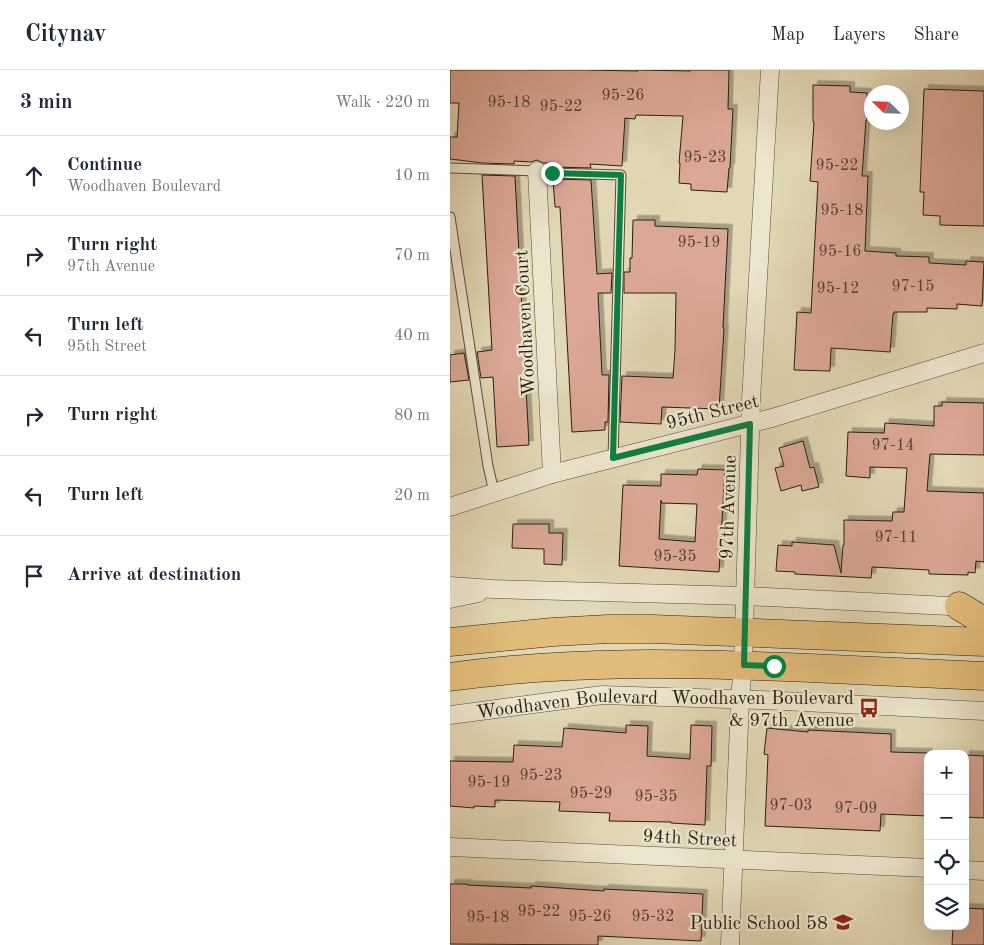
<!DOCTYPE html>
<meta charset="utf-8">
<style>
:root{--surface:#fff;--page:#f2f2f3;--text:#1f2937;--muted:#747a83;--line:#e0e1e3}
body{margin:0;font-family:"Old Standard TT",serif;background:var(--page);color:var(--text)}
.controls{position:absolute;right:15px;bottom:15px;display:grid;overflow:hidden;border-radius:10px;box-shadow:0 5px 20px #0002}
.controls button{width:45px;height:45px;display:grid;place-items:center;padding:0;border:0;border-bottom:1px solid var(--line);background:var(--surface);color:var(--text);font:25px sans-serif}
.compass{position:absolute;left:414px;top:15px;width:45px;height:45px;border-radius:50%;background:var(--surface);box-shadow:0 5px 20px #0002;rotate:293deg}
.stop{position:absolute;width:15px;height:15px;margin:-11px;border:4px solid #0b8043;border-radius:50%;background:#fff}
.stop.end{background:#0b8043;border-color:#fff;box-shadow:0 1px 5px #0008}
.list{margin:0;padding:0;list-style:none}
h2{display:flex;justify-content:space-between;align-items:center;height:65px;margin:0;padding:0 20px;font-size:21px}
h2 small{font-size:16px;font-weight:400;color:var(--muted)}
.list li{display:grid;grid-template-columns:32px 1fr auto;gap:15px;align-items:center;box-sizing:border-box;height:80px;padding:0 20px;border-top:1px solid var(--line)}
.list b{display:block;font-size:19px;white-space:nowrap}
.list p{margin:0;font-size:16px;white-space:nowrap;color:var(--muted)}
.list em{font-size:16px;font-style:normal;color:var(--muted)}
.icon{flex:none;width:28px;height:28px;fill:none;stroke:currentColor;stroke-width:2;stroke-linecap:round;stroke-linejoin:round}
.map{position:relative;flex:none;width:534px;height:875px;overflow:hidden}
header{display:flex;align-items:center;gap:30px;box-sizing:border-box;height:70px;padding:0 25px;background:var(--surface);border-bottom:1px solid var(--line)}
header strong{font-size:24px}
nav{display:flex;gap:28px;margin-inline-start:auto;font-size:18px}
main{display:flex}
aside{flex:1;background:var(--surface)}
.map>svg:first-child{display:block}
.building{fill:#dca896;stroke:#281e12;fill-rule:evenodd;filter:url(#shadow)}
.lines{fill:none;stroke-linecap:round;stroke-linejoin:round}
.service-casing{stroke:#574c3b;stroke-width:11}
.minor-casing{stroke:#574c3b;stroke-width:19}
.primary-casing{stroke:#281e12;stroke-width:29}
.service{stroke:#ede6cf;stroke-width:9}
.minor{stroke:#ede6cf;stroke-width:18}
.primary{stroke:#e2bc7a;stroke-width:28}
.route{stroke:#0b8043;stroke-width:6}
.labels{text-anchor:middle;stroke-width:4.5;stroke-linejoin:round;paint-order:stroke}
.number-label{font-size:16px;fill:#554033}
.street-label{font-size:19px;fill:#281e12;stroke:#ede6cf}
.poi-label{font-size:19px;fill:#281e12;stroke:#ede6cf;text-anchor:end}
</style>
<header>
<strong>Citynav</strong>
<nav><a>Map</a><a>Layers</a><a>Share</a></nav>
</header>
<main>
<aside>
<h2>3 min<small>Walk · 220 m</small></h2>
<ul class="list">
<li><svg class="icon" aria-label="ahead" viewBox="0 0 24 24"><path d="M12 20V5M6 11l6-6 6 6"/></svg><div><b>Continue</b><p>Woodhaven Boulevard</p></div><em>10 m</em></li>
<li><svg class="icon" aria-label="right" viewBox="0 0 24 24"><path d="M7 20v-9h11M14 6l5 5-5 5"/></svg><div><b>Turn right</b><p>97th Avenue</p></div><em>70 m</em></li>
<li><svg class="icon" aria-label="left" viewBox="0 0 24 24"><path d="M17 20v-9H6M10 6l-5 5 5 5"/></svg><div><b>Turn left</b><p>95th Street</p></div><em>40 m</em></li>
<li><svg class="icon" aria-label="right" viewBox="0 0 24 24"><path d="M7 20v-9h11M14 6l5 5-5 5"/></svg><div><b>Turn right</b></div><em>80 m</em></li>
<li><svg class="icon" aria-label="left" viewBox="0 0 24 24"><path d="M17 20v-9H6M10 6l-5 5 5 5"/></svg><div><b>Turn left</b></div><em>20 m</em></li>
<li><svg class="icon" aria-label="arrive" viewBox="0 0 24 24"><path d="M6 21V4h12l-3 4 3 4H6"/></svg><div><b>Arrive at destination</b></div></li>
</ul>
</aside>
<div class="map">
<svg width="534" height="875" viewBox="0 0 534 875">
<defs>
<filter id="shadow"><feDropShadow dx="4.5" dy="-4.5" stdDeviation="0" flood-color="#0004"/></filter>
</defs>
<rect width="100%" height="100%" fill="#e3d8b5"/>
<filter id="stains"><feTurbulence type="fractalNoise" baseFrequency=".004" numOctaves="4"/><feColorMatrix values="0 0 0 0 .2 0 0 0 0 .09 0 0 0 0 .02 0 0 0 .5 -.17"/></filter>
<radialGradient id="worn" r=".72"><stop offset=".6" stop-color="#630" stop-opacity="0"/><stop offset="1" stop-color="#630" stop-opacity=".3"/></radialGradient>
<path class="building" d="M0,0h133l55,1v-1l52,1v-1h39l-1,39h5l-3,59h-1l-2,24 -36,-2v-6l-12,-1 1,-20h-1l4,-47 -47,-1 -1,4 -10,-1 -3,48 -32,-2 1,4 -38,-1v-4h-10l-6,-3 -6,2 -17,-1v3l-32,-1 -32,-4v-22h7l2,-34h-9z
M363,15l37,1v6l17,1v27h-1l-4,56h6l-3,75 31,2v3l33,1v6l37,2v-4l18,1 -2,44 -25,-2v5l-30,-1v4h-33v2h-1l-3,38 -59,-4 -1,23 -36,-1 3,-58 14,1 7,-131 -8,-1 4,-59h-1z
M474,19l60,2v135l-44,-1v-9l-17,-1 1,-23h-4z
M32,105l33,1 14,269 -32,2 -4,-70 -12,1 -4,-26 15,-2z
M103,109l38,1 6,94 15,-1 -1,20h-13l4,82h7l-1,47h-3v8l-33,2 -12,-225h-5z
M183,150h22v6l73,3 -5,99h1l-1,17 -4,64 -57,-2 -1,17 -41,-2 2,-46 51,2 2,-28 1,-57h-52v-21h6v-14h2z
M14,283l5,27 -19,2v-27z
M492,332l42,1v52l-54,-1 -3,37 57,2v69l-8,-1 -1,12 -7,-1v3l-39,-1v-4l-57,-3 -1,11 -76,-4v-2l-19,-1 2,-26 14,1v-4l42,3 7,28 2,-28h1v-25l48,1 1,-9h11l3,-44 -37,-1v11l-24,-2 2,-44 36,1 1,-10 49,3v-20h8z
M353,371l7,27 4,-1 5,20 -17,4 -1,-6 -20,6 -6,-23 9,-2 -5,-18z
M248,399l27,1 -6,102 -100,-6 4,-81 38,1v-12l36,1zM211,430v3l36,1 -2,38 -36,-3z
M63,454h36v9h14l-1,32 -18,-1v-15l-32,-1z
M176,655l22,1 -1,30 43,3 1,-34 21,1 -1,40h-4l-2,59 -34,-2v-1l-62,-1 1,-8 -51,-2 1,-9 -65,-2v7l-21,-1v2l-24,-2v-45l63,1 1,-17 48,2 2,-19 62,5z
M317,658l41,4v-2l83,4v18l37,1v63l-47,-2 -1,17 -115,-5 3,-71 -4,-1z
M515,685l19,1v62l-19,-1z
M0,814h17v1l64,3v-2l73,5v-2l99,5 -2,47 -103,-5v9l-148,-1z
M515,838l19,1v36h-32l1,-19h12z"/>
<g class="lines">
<defs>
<path id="service" d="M0,98l87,3 15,2 69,2 -8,283
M0,147l38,249 6,26"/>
<g id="minor">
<path d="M87,101l15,303"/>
<path d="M0,437l102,-33 220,-56 212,-65"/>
<path d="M0,516l43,3 253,7 223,11"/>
<path d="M0,529l28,-6"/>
<path id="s1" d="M0,645l152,-20 158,5 224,11"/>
<path d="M0,777l478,21"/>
<path d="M515,800l19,1"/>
<path d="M280,875l10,-245 3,-35 8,-265 19,-330"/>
</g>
<path id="primary" d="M509,536l25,15
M0,572l103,-10 55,-3h45l331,13
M0,607c119,-17 239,-14 360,-9 58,3 116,5 174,8"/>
</defs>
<use href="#service" class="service-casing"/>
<use href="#minor" class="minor-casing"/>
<use href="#primary" class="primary-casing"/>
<use href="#service" class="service"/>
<use href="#minor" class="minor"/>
<use href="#primary" class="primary"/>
</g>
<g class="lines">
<path class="route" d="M102,103l69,2 -8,283 137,-34 -6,241 30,1"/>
</g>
<defs>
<symbol id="bus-bare" viewBox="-9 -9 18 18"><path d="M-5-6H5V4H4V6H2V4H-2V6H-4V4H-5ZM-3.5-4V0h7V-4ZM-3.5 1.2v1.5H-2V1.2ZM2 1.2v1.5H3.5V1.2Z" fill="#8f2418" stroke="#ede6cf" stroke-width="2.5" paint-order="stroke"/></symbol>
<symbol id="school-bare" viewBox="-9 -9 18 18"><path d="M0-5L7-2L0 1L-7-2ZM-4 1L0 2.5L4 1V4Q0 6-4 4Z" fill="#8f2418" stroke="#ede6cf" stroke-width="2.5" paint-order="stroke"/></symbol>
</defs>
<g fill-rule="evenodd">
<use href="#bus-bare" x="405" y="624" width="28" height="28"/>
<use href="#school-bare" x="379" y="838" width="28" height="28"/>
</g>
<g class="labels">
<g class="number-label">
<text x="173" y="30">95-26</text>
<text x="59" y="37">95-18</text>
<text x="111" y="41">95-22</text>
<text x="255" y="92">95-23</text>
<text x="387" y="100">95-22</text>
<text x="392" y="145">95-18</text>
<text x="249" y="177">95-19</text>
<text x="390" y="186">95-16</text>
<text x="463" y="221">97-15</text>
<text x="388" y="223">95-12</text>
<text x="443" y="380">97-14</text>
<text x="446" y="472">97-11</text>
<text x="225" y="491">95-35</text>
<text x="91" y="710">95-23</text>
<text x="39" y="717">95-19</text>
<text x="141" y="728">95-29</text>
<text x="206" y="731">95-35</text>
<text x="341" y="740">97-03</text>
<text x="406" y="743">97-09</text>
<text x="89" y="846">95-22</text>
<text x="140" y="851">95-26</text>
<text x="203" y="851">95-32</text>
<text x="38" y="852">95-18</text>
</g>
<g class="street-label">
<text transform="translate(74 253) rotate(-93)" y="7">Woodhaven Court</text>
<text transform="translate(262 341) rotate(-14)" y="7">95th Street</text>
<text transform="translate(277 437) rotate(-88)" y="7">97th Avenue</text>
<text dy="7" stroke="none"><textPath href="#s1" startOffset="118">Woodhaven Boulevard</textPath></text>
<text transform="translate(240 767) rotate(3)" y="7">94th Street</text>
</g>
<g class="poi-label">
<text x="404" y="634">Woodhaven Boulevard<tspan x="404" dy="22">&amp; 97th Avenue</tspan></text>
<text x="378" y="859">Public School 58</text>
</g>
</g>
<rect width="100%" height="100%" filter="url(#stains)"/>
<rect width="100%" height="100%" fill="url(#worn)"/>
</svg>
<div class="controls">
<button>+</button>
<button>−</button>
<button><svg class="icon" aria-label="locate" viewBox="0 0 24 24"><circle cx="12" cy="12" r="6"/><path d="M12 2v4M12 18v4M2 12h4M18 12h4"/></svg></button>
<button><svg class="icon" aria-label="layers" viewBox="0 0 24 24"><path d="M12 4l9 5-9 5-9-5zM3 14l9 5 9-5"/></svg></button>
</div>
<svg class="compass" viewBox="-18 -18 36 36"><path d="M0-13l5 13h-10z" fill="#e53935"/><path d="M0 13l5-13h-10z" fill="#747a83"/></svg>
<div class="stop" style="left:324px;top:596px"></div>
<div class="stop end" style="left:102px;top:103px"></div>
</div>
</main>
